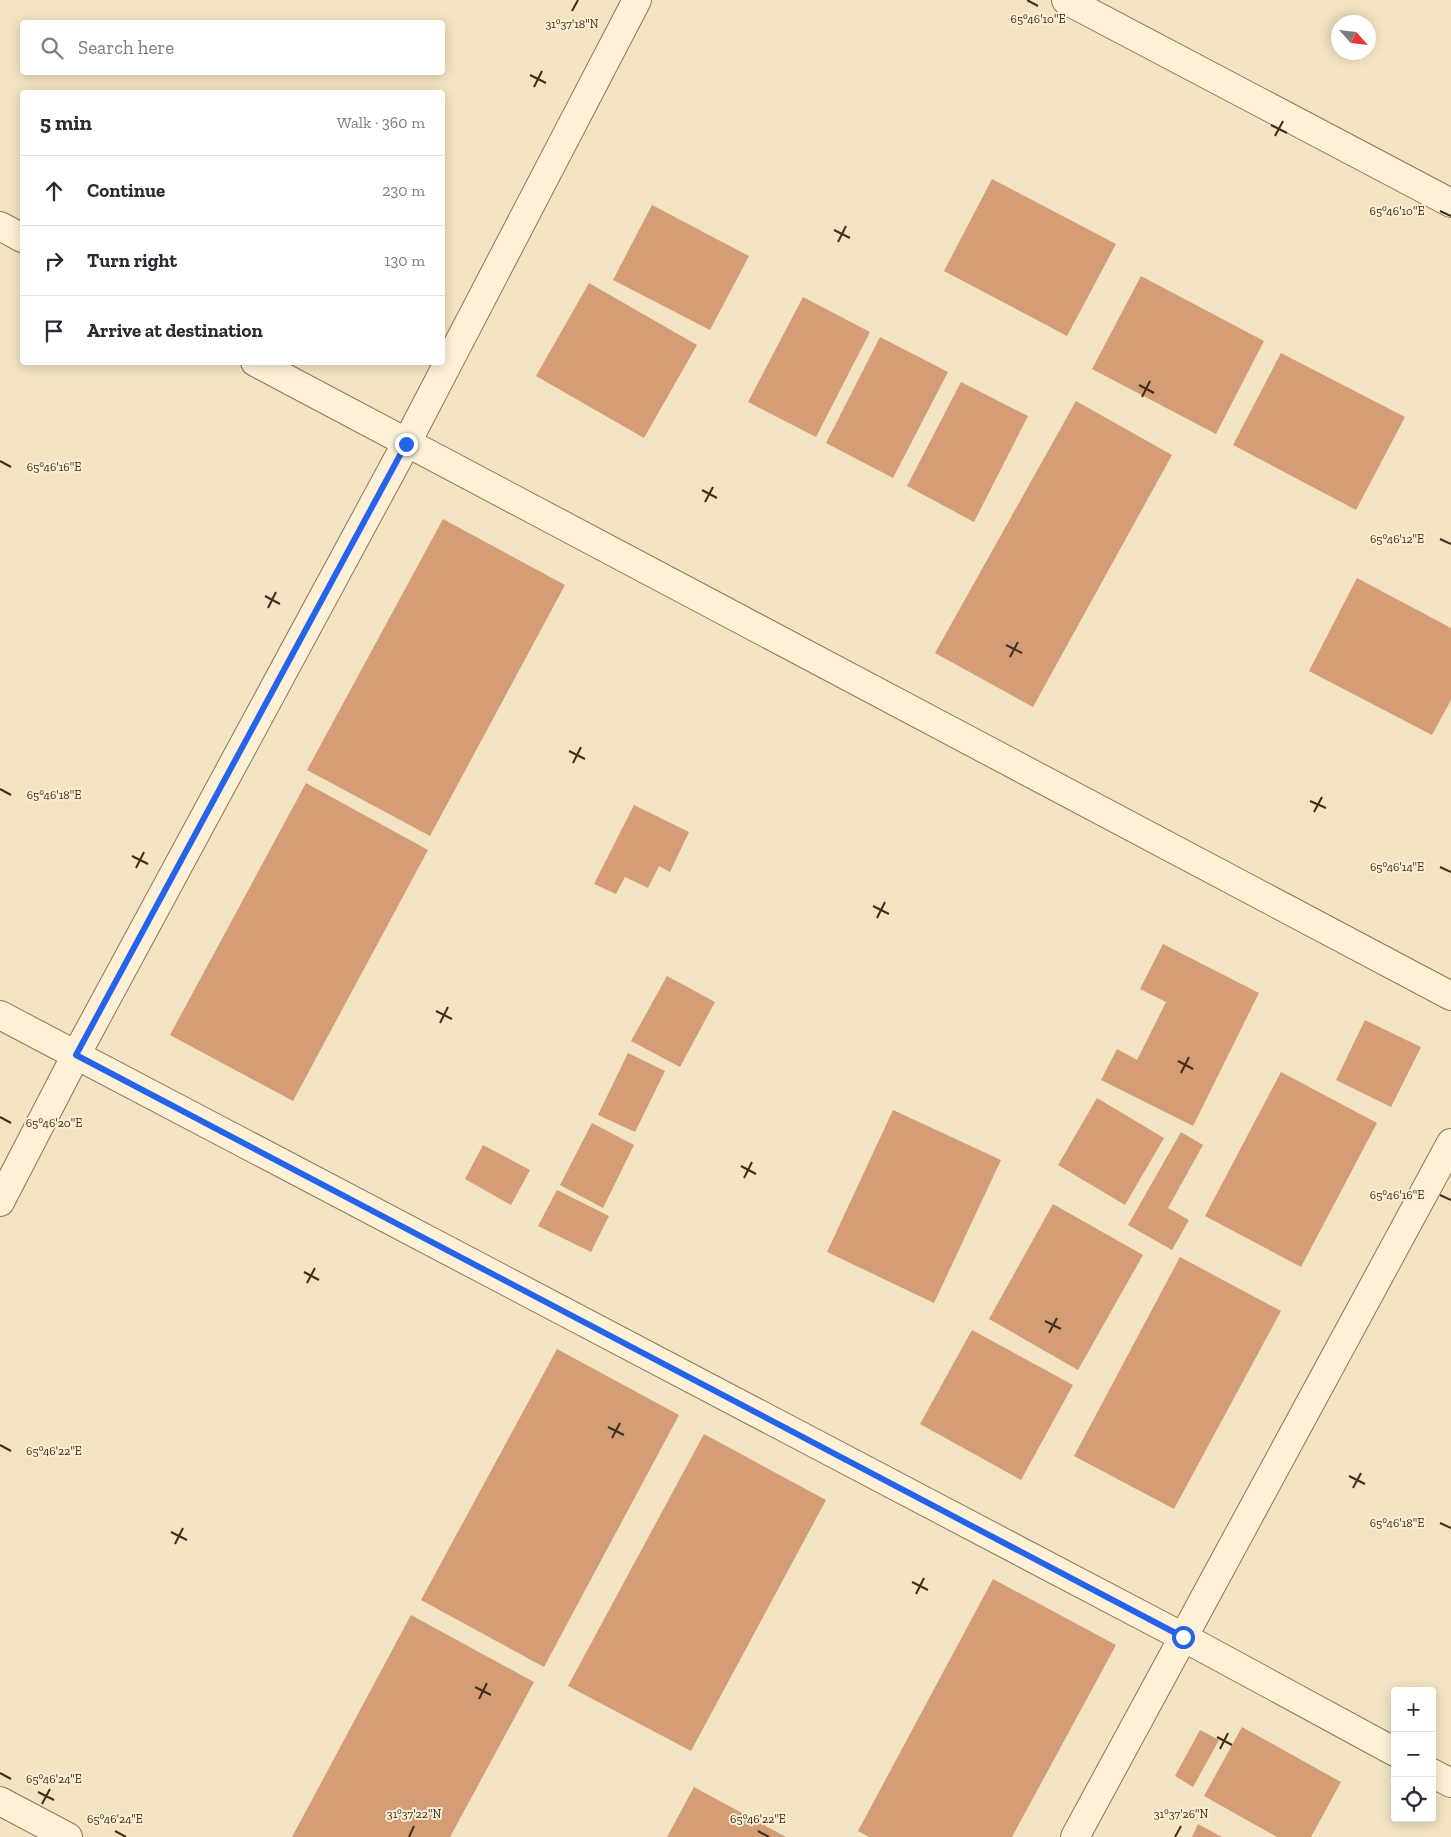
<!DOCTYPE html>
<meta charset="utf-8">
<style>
:root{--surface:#fff;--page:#f2f2f3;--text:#2b2b33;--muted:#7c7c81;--line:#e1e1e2}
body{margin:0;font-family:"Zilla Slab",serif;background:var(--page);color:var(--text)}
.controls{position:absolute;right:15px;bottom:15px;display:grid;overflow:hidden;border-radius:5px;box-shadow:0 2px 12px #0003}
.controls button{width:45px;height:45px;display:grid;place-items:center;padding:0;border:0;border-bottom:1px solid var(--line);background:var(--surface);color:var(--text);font:25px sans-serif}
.compass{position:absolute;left:1331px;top:15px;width:45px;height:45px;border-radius:50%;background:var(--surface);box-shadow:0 2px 12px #0003;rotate:117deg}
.stop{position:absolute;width:15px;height:15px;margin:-11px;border:4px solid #2563eb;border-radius:50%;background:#fff}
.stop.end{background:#2563eb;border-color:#fff;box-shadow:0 1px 5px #0008}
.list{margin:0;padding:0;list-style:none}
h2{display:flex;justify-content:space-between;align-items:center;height:65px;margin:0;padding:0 20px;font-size:21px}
h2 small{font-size:16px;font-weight:400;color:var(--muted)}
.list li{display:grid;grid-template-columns:32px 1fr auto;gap:15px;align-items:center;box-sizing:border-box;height:70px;padding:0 20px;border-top:1px solid var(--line)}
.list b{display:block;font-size:19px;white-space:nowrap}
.list em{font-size:16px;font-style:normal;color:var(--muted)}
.icon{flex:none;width:28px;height:28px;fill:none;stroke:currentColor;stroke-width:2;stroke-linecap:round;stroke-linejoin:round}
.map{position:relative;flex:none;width:1451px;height:1837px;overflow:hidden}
.search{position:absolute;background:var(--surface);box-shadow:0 2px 12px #0003;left:20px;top:20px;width:425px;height:55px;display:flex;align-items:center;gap:12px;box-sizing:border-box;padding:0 18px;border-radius:5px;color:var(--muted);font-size:19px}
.panel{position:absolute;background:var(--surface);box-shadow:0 2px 12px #0003;left:20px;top:90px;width:425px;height:275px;border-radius:5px}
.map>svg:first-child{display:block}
.building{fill:#d49d75}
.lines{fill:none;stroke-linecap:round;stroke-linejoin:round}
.street-casing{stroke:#8f7557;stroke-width:30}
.street{stroke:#fcf1d7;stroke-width:28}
.route{stroke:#2563eb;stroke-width:6}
.ticks{fill:none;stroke:#3d2d1d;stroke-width:2}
.ticks-label{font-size:12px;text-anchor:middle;fill:#3d2d1d;stroke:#f9eed3;stroke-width:4;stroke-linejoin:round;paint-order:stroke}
</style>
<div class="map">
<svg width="1451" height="1837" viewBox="0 0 1451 1837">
<rect width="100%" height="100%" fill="#f2e4c2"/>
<path class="building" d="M992,179l124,65 -49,92 -123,-65z
M652,205l97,51 -39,74 -97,-50z
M1141,276l123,65 -48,93 -124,-65z
M589,283l108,62 -53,93 -108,-62z
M803,297l67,35 -54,105 -68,-35z
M880,337l68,35 -55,106 -67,-35z
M1281,353l124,64 -49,93 -123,-65z
M961,382l67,34 -54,106 -67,-36z
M1076,401l96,54 -139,252 -98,-54z
M443,519l122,66 -135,251 -123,-66z
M1357,578l94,50v72l-19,35 -123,-64z
M306,783l122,67 -135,251 -123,-66z
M634,805l55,27 -19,40 -11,-6 -11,22 -23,-11 -9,17 -22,-10z
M1163,944l96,49 -66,133 -92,-46 16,-31 20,11 29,-58 -26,-13z
M667,976l48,26 -35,65 -49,-26z
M1365,1020l56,27 -30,60 -55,-27z
M628,1053l37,18 -30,61 -37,-17z
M1281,1072l96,51 -76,144 -96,-51z
M1097,1098l67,40 -39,67 -67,-40z
M893,1110l108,50 -67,143 -107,-51z
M592,1123l42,22 -31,63 -43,-23z
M1181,1132l22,13 -35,63 21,12 -17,30 -44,-25z
M483,1145l47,25 -19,35 -46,-26z
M557,1190l52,26 -18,36 -53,-26z
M1053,1204l90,51 -65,115 -89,-51z
M1180,1257l101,54 -107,198 -100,-53z
M972,1330l101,55 -52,95 -101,-56z
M557,1349l122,66 -135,252 -123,-67z
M704,1434l122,66 -135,251 -123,-65z
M993,1579l123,66 -104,192h-143l-11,-6z
M411,1615l123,67 -84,155h-158z
M1242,1727l99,55 -30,55h-34l-73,-41z
M1200,1730l19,10 -26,47 -18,-11z
M694,1787l92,50h-119z
M1198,1824l24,13h-30z"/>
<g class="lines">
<defs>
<path id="street" d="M1066,0l385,203
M0,226l22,12
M255,362l1196,634
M0,1015l1183,622 212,115
M0,1202l76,-147 330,-611 231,-444
M1432,1773l19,10
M0,1801l68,36
M1075,1837l376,-694"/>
</defs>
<use href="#street" class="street-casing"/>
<use href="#street" class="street"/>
</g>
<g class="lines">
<path class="route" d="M406,444l-330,611 1107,582"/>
</g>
<path class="ticks" d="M1027,0l11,6M572,11l6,-11M530,75l16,8M534,87l8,-16M1271,125l16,8M1275,136l8,-15M1440,211l11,5M834,230l16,8M838,242l8,-16M1139,385l15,8M1142,397l8,-16M0,461l11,6M702,490l15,8M705,502l8,-15M1440,539l11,5M265,596l15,8M268,608l8,-16M1006,645l16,8M1010,657l8,-15M569,751l16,8M573,763l8,-16M0,789l11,6M1310,801l16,7M1314,812l8,-15M132,856l16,8M1440,867l11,5M136,868l8,-16M873,906l16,8M877,918l8,-16M436,1011l16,8M440,1023l8,-16M1178,1061l15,8M1181,1073l8,-16M0,1117l11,6M741,1166l15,8M744,1178l8,-16M1440,1195l11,5M304,1272l15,8M307,1283l8,-15M1045,1321l16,8M1049,1333l8,-15M608,1427l16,8M612,1438l8,-15M0,1445l11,6M1349,1476l16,8M1353,1488l8,-15M1440,1523l11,5M171,1532l16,8M175,1544l8,-16M912,1582l16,8M916,1594l8,-16M475,1687l16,8M479,1699l8,-16M1217,1737l15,8M1220,1749l8,-16M0,1773l11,6M38,1792l16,8M42,1804l8,-15M115,1831l11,6M758,1831l11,6M409,1837l5,-11M1175,1837l6,-11"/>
<g class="ticks-label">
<text x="1038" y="23">65°46'10"E</text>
<text x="572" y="28">31°37'18"N</text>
<text x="1397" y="215">65°46'10"E</text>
<text x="54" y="471">65°46'16"E</text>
<text x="1397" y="543">65°46'12"E</text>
<text x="54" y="799">65°46'18"E</text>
<text x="1397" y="871">65°46'14"E</text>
<text x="54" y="1127">65°46'20"E</text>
<text x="1397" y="1199">65°46'16"E</text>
<text x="54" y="1455">65°46'22"E</text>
<text x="1397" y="1527">65°46'18"E</text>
<text x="54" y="1783">65°46'24"E</text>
<text x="414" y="1818">31°37'22"N</text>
<text x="1181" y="1818">31°37'26"N</text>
<text x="115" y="1823">65°46'24"E</text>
<text x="758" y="1823">65°46'22"E</text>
</g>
</svg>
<div class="controls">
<button>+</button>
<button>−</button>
<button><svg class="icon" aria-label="locate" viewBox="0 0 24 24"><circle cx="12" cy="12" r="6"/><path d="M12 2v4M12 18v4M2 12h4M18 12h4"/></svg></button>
</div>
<svg class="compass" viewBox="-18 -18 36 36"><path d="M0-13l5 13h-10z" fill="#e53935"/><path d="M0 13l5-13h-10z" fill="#7c7c81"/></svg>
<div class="stop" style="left:1183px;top:1637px"></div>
<div class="stop end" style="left:406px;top:444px"></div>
<div class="search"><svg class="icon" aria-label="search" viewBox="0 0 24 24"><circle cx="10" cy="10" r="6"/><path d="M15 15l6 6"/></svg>Search here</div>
<section class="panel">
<h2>5 min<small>Walk · 360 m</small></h2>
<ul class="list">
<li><svg class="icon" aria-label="ahead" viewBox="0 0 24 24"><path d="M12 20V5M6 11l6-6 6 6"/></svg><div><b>Continue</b></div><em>230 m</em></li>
<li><svg class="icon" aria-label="right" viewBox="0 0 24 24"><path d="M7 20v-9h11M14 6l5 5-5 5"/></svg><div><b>Turn right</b></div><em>130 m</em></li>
<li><svg class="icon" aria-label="arrive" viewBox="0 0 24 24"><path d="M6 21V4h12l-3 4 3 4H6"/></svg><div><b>Arrive at destination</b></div></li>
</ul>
</section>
</div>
